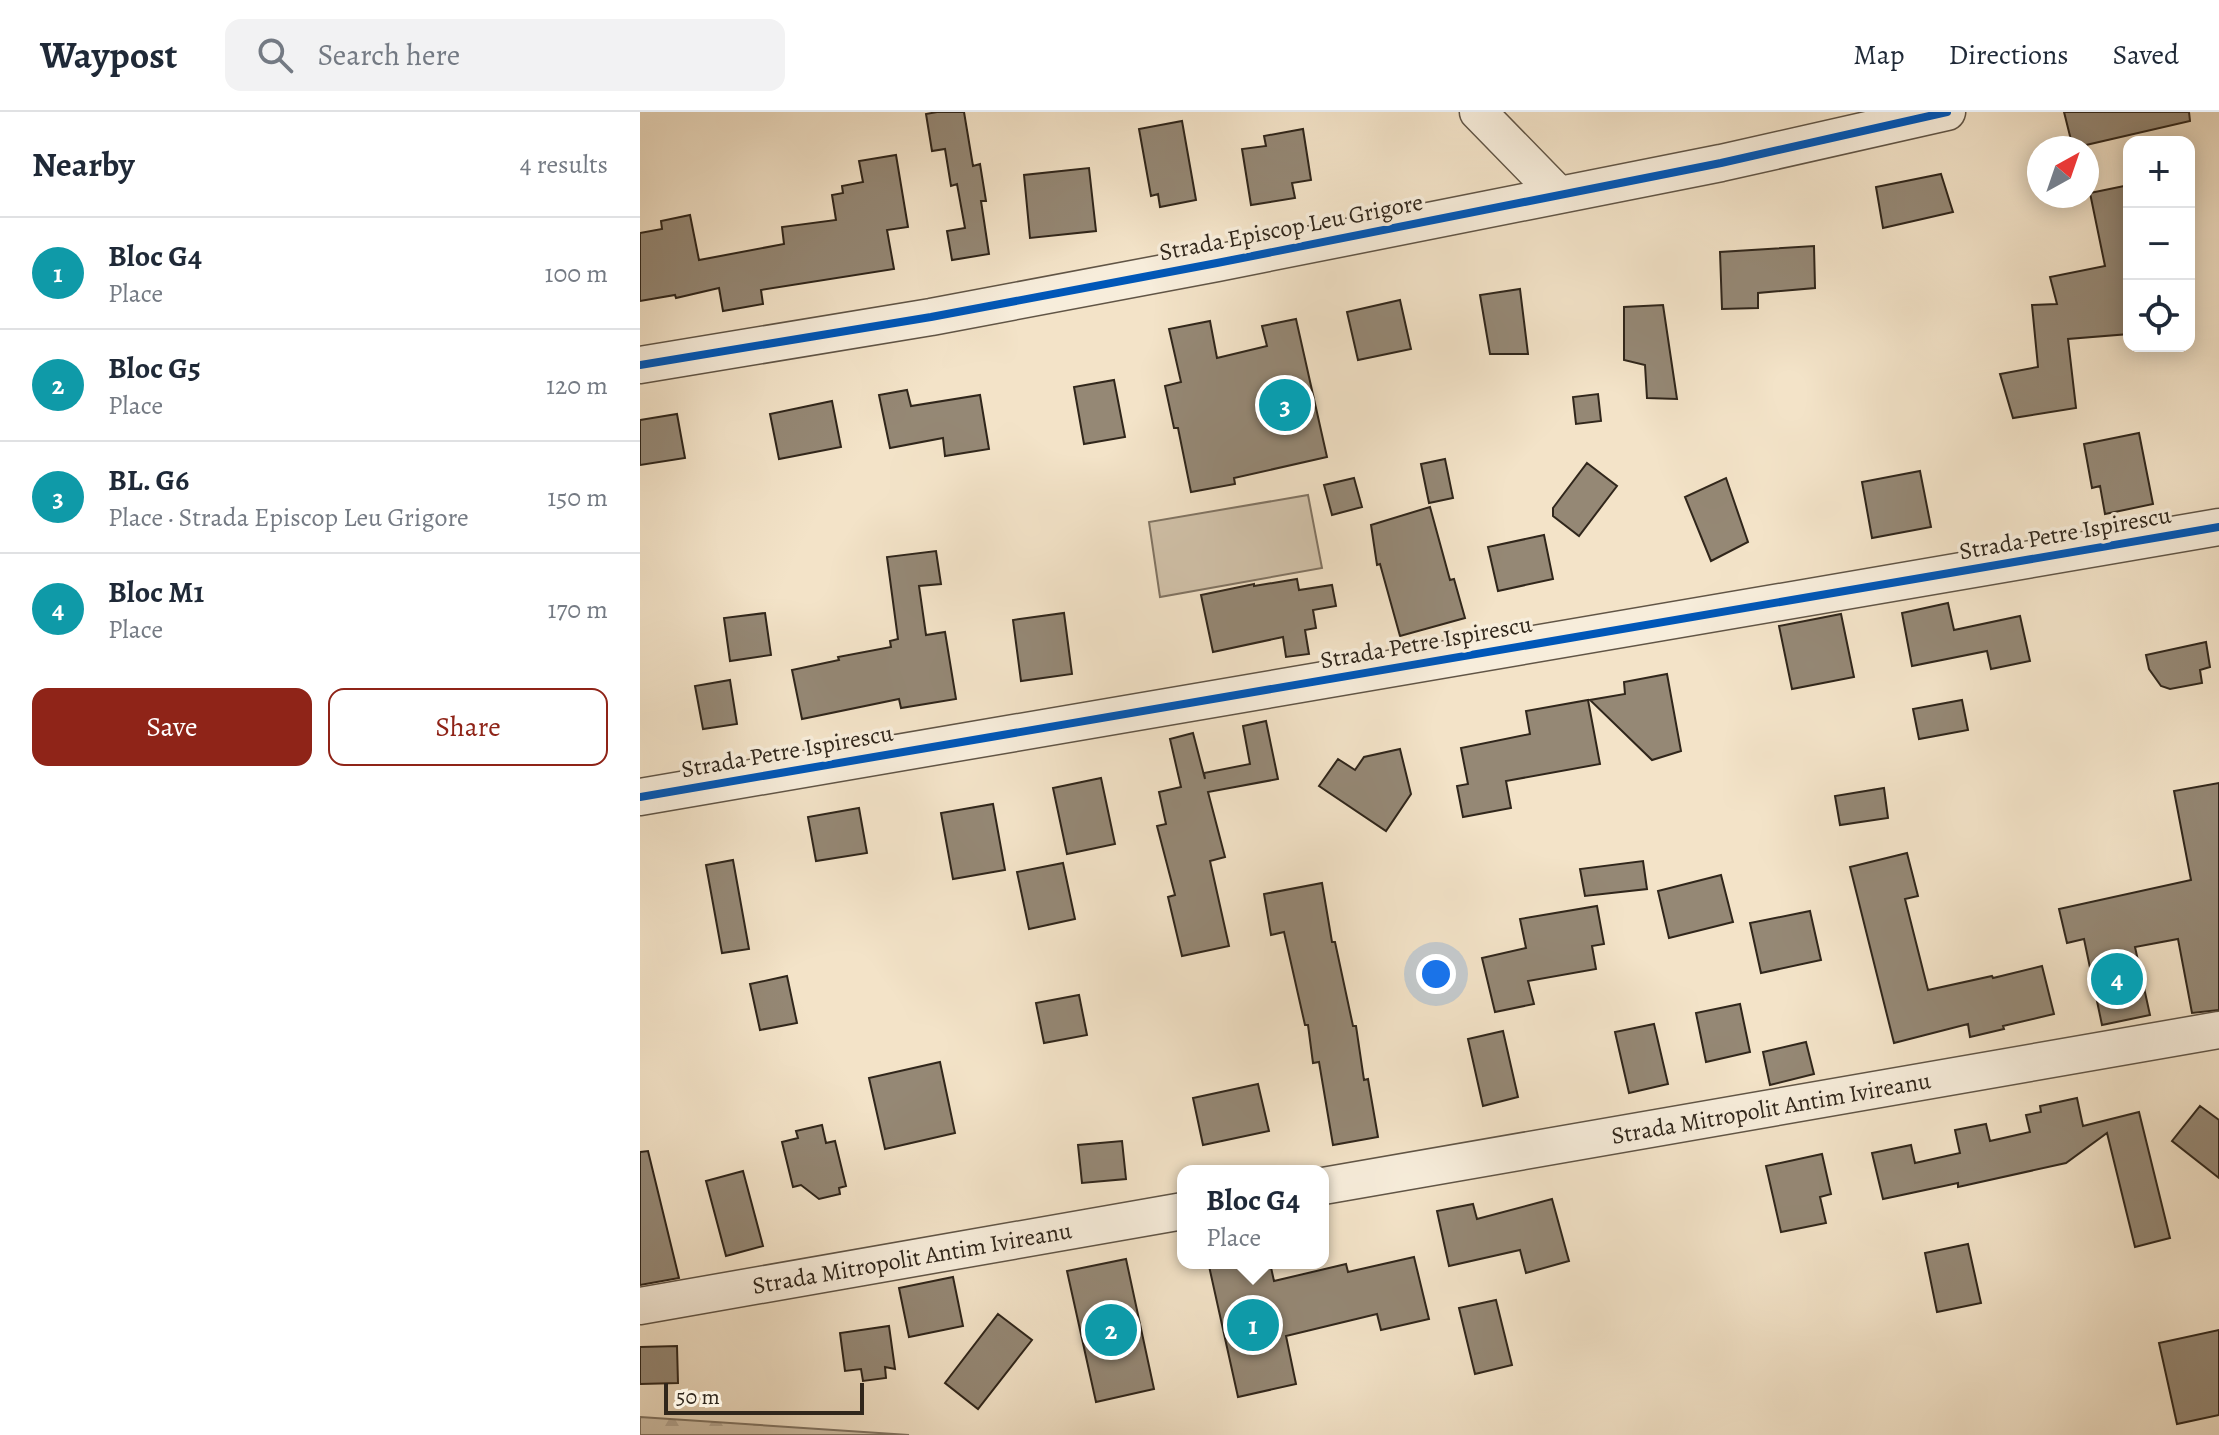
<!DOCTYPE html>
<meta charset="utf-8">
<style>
:root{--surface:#fff;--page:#f2f2f3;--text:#1f2937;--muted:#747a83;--line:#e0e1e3;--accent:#8f2418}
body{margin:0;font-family:Alegreya,serif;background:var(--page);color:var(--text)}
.controls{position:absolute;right:24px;top:24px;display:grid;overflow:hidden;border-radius:16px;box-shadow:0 4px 20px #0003}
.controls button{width:72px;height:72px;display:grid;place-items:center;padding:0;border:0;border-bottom:2px solid var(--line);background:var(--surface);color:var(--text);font:40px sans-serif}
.compass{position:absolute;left:1387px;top:24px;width:72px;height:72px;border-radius:50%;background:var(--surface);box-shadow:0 4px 20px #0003;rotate:40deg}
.scale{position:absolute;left:24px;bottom:20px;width:200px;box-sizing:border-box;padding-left:8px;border:4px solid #30261b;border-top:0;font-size:22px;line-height:28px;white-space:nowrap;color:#30261b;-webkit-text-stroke:6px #f7eddb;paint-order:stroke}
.you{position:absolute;left:796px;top:862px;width:28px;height:28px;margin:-20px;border:6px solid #fff;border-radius:50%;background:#1a73e8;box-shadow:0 0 0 12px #1a73e833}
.badge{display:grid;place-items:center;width:52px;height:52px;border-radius:50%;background:var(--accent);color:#fff;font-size:26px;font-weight:700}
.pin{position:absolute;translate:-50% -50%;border:4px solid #fff;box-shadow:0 2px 8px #0006}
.popup{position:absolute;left:537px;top:1053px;width:152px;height:104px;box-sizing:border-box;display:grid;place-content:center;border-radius:16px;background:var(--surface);filter:drop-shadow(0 2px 6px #0005);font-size:26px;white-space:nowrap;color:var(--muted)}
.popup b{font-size:30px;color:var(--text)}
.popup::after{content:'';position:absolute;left:50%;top:100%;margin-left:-16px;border:16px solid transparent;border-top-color:var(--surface)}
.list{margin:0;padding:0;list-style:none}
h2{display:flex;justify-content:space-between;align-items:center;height:104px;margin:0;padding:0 32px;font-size:34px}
h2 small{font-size:26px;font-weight:400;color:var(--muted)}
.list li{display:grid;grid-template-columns:52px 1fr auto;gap:24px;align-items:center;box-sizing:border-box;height:112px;padding:0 32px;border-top:2px solid var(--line)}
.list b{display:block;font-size:30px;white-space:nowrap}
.list p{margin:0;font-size:26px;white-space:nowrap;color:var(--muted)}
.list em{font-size:26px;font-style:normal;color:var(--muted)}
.actions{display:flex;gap:16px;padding:24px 32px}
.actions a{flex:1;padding:18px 0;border:2px solid var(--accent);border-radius:16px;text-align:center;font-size:28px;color:var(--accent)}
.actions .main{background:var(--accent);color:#fff}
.icon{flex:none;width:44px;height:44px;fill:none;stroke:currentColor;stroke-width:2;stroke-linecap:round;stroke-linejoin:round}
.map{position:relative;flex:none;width:1579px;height:1323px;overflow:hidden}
header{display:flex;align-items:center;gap:48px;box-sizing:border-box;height:112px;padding:0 40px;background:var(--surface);border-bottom:2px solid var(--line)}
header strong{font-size:38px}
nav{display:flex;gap:44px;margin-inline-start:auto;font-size:28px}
.search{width:560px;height:72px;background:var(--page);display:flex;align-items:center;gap:20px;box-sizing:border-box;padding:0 28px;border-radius:16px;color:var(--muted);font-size:30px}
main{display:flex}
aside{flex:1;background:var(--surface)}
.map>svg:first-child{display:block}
.grass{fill:#d2c3ab;stroke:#817463;stroke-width:2}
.forest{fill:url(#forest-firs);stroke:#817463;stroke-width:2}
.building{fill:#958875;stroke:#30261b;stroke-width:2}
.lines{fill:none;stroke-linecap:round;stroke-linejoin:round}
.minor-casing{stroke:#615546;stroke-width:39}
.minor{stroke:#f7eddb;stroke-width:36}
.cycleway-casing{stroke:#f7eddb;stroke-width:13}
.cycleway{stroke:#0057b8;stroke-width:8}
.labels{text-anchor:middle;stroke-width:7;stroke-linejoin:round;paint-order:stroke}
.street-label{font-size:24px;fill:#30261b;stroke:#f7eddb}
</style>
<header>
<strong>Waypost</strong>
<div class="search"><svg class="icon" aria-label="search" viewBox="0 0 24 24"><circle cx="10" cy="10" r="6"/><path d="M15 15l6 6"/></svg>Search here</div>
<nav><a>Map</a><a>Directions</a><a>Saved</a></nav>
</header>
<main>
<aside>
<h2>Nearby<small>4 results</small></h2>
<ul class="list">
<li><span class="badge" style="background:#0f9aa8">1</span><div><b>Bloc G4</b><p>Place</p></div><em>100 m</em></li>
<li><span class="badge" style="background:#0f9aa8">2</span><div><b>Bloc G5</b><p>Place</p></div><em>120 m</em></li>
<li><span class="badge" style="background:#0f9aa8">3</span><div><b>BL. G6</b><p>Place · Strada Episcop Leu Grigore</p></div><em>150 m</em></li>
<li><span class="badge" style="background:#0f9aa8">4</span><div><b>Bloc M1</b><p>Place</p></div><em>170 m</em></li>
</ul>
<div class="actions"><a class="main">Save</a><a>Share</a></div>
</aside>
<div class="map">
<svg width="1579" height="1323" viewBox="0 0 1579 1323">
<defs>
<pattern id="forest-firs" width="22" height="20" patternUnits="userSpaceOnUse" patternTransform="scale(2)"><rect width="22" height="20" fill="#d2c3ab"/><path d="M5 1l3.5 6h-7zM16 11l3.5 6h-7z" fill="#b5a793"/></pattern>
</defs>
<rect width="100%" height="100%" fill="#f3e3c8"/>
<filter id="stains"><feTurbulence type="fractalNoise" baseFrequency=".0025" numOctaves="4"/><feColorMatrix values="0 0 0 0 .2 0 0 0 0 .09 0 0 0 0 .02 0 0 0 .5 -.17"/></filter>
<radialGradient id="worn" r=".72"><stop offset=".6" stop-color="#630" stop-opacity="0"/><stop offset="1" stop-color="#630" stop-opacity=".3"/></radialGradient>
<path class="grass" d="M668,383l14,73 -162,29 -11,-75z"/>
<path class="forest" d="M0,1305l269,18h-269z"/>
<path class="building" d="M297,0h27l9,54 7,-2 6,37h-5l8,53 -37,6 -5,-29 18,-3 -8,-44 -6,2 -6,-37 -13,2 -6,-37z
M1424,0h125l1,9 -117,27z
M542,9l14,79 -36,7 -2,-13 -7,2 -12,-67z
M663,17l8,51 -19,3 3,15 -44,7 -9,-56 24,-3 -2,-10z
M256,43l12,72 -21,3 7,39 -133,21 2,14 -40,7 -4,-23 -43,10 -1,-3 -35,6v-68l22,-4 -1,-8 29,-6 9,45 85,-16 -2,-17 54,-7 -4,-25 11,-2 -1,-7 21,-4 -4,-21z
M449,56l7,63 -66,7 -6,-63z
M1301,62l12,38 -70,16 -7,-41z
M1489,73v149l-61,5 8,69 -63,10 -13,-44 38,-7 -6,-62 25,-1 -7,-27 55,-11 -15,-73z
M1174,134l1,42 -57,5v15l-36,1 -2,-57z
M880,177l8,65h-38l-10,-59z
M760,188l11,49 -53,11 -11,-48z
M1023,193l14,94 -30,-1 -2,-33 -21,-5v-53z
M656,207l31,138 -93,21 1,6 -44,8 -13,-64h-4l-9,-42 16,-4 -12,-53 41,-8 7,37 50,-12 -5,-20z
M474,268l11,57 -41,7 -10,-57z
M267,278l4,16 69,-11 9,54 -44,7 -2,-18 -53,10 -11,-53z
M958,282l3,27 -25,3 -3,-27z
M192,289l9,46 -62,12 -9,-45z
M37,302l8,44 -45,7v-45z
M1499,321l14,71 -48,10 -5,-28 -8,2 -8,-44z
M805,347l8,39 -24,5 -8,-39z
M947,351l30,23 -38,50 -26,-20v-8z
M1280,359l11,56 -59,11 -10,-56z
M714,366l8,29 -30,8 -8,-30z
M1086,366l22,64 -37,19 -26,-64z
M790,395l20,73 4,-1 11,39 -65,18 -20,-72 -3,1 -6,-40z
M904,423l9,44 -55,12 -10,-44z
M296,439l5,33 -22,2 7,49 19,-3 11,67 -55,9 -2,-9 -97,20 -10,-49 47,-10 -1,-3 53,-10 -1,-6 8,-2 -11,-82z
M657,467l2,11 33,-5 4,21 -23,4 3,18 -11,2 4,24 -23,3 -3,-20 -70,15 -12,-57 53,-11v2z
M1308,491l6,27 66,-14 10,45 -39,8 -4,-18 -75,15 -10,-53z
M125,501l6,42 -41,6 -6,-43z
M424,501l8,61 -51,7 -8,-61z
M1201,502l13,63 -62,12 -13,-63z
M1566,530l4,25 -10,3 2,13 -32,6 -9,-3 -12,-17 -3,-14z
M1027,562l14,77 -29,9 -62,-60 35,-6 -1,-12z
M90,568l7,44 -34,5 -8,-43z
M948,588l12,64 -94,17 5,27 -48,9 -6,-31 11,-2 -7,-36 69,-14 -4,-23z
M1322,588l6,30 -49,9 -6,-30z
M626,609l12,58 -70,13 17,65 -15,4 19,85 -47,10 -14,-59 7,-2 -18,-69 9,-2 -7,-32 22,-5 -11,-48 23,-6 12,46 -1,-6 46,-9 -7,-38z
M760,637l11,45 -25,37 -67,-45 19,-27 17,11 9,-13z
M461,666l14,66 -48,10 -14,-66z
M1579,671v227l-27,3 -14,-74 -43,8 15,68 -48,10 -18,-86 -17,4 -8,-34 132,-29 -17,-89z
M1244,676l4,30 -48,7 -5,-29z
M353,692l12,66 -52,9 -12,-66z
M219,696l8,45 -51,8 -8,-44z
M1267,741l11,43 -13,3 23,91 64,-14 1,2 49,-12 12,48 -51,12 1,3 -34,8 -2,-13 -74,19 -44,-176z
M93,748l16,89 -27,4 -16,-88z
M1003,749l4,28 -62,7 -5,-27z
M423,751l12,56 -46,10 -12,-57z
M1081,763l12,47 -64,16 -11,-47z
M682,771l10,59h3l18,84h3l8,54 4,-1 10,58 -45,8 -14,-83 -6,1 -5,-38h-3l-21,-93 -13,3 -7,-41z
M957,794l7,38 -12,2 4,23 -68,12 6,23 -39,8 -13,-54 44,-10 -6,-29z
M1170,799l11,49 -60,13 -11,-50z
M147,864l10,47 -37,7 -10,-46z
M439,883l8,40 -43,8 -8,-40z
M1100,892l10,48 -44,10 -10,-49z
M1014,912l14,60 -39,9 -14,-61z
M863,919l15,66 -35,9 -15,-67z
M1166,930l8,32 -44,11 -7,-33z
M300,950l15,71 -70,16 -16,-71z
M618,972l11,47 -66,14 -10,-47z
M1437,986l6,28 56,-14 31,126 -35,9 -28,-114 -41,30 -108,24v-4l-75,16 -11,-46 39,-8 4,18 45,-10 -5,-23 31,-6 4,17 40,-9 -4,-17 15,-3 -1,-6z
M1560,994l19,14v58l-47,-37z
M182,1013l4,18 9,-2 11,45 -7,2 1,6 -21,5 -18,-14 -8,2 -11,-45 16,-4 -2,-7z
M482,1029l4,38 -44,4 -4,-38z
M8,1039l31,127 -39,7v-133z
M1182,1042l9,40 -11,3 6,26 -45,9 -15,-66z
M103,1059l20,75 -37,10 -20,-75z
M912,1087l17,62 -43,12 -6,-23 -71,16 -12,-55 36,-7 4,15z
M1328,1132l13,59 -44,9 -12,-59z
M774,1145l15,62 -48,11 -4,-16 -91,22 10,48 -58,13 -29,-131 15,-3h46l4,18 72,-17 2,8z
M486,1147l28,130 -58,13 -29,-131z
M313,1165l10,49 -54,11 -10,-49z
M856,1188l16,65 -37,9 -16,-66z
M358,1202l34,26 -54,69 -33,-26z
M249,1214l6,43 -10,-2 1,11 -23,3 -2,-12 -16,2 -5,-38z
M1579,1218v85l-42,9 -18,-81z
M37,1234l1,37 -38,1v-37z"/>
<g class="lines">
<defs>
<path id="minor" d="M838,0l81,83
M0,253l291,-48 286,-54 504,-100 226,-51
M0,685l1579,-270
M683,1074l896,-156
M0,1194l543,-95"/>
</defs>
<use href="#minor" class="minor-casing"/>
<use href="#minor" class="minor"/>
<defs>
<path id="cycleway" d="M0,253l291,-48 286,-54 504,-100 226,-51
M0,685l1579,-270"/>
</defs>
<use href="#cycleway" class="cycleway-casing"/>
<use href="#cycleway" class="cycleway"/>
</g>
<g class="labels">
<g class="street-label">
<text transform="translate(651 115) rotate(-11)" y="8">Strada Episcop Leu Grigore</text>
<text transform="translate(1425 421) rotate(-10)" y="8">Strada Petre Ispirescu</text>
<text transform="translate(786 530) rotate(-10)" y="8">Strada Petre Ispirescu</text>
<text transform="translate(147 639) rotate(-10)" y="8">Strada Petre Ispirescu</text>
<text transform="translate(1131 996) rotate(-10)" y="8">Strada Mitropolit Antim Ivireanu</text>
<text transform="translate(272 1146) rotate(-10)" y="8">Strada Mitropolit Antim Ivireanu</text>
</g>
</g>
<rect width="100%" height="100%" filter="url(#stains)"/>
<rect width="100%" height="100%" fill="url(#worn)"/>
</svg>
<div class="controls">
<button>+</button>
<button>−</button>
<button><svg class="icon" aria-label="locate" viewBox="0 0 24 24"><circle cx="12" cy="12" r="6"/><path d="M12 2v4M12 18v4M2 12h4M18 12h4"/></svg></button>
</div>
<svg class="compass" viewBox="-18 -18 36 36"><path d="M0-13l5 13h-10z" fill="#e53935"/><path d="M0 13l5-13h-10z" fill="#747a83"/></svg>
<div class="scale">50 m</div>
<div class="you"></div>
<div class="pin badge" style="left:613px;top:1213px;background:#0f9aa8">1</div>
<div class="popup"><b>Bloc G4</b>Place</div>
<div class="pin badge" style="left:471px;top:1218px;background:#0f9aa8">2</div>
<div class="pin badge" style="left:645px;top:293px;background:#0f9aa8">3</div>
<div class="pin badge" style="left:1477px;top:867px;background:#0f9aa8">4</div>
</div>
</main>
